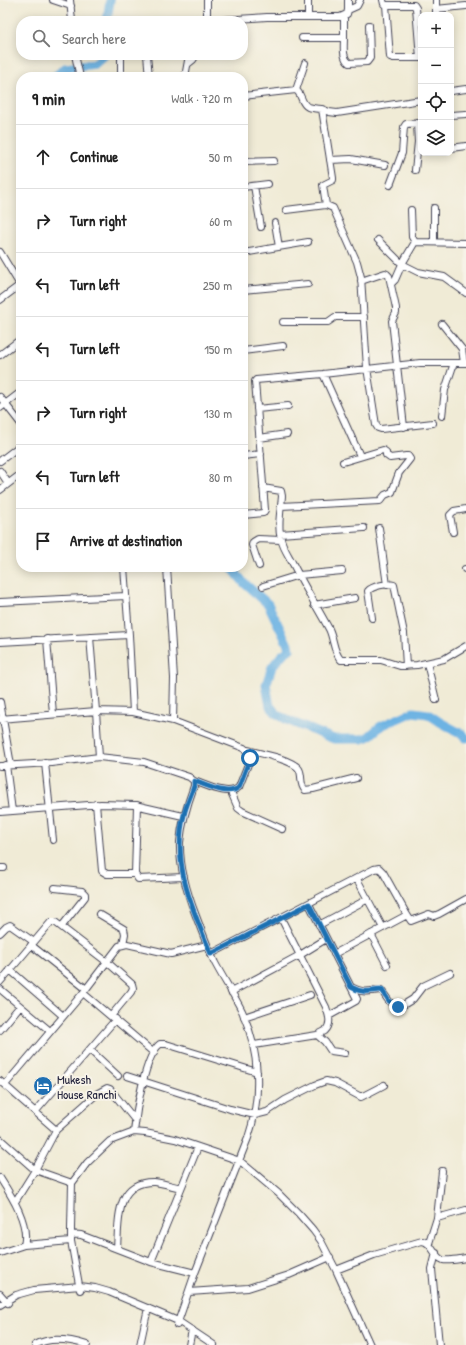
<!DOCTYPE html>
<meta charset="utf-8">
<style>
:root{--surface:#fff;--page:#f2f2f2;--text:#222;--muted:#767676;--line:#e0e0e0}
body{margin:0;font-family:"Patrick Hand",sans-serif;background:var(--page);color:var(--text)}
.controls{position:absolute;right:12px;top:12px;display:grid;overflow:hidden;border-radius:8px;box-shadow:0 2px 10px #0003}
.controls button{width:36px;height:36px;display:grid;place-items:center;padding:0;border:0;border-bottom:1px solid var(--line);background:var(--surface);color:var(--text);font:20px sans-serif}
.stop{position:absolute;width:12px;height:12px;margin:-9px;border:3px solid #1f6fb2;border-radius:50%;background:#fff}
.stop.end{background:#1f6fb2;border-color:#fff;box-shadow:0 1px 4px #0008}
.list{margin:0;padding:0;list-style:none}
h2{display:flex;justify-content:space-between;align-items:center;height:52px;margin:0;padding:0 16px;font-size:17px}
h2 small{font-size:13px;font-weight:400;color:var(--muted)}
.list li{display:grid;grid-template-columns:26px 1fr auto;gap:12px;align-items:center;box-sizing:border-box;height:64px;padding:0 16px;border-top:1px solid var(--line)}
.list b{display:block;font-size:15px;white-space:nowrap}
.list em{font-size:13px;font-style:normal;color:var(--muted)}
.icon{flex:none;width:22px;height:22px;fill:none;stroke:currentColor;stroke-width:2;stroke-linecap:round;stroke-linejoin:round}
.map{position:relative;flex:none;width:466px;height:1345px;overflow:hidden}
.search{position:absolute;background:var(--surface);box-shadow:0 2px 10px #0003;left:16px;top:16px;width:232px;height:44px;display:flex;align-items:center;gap:10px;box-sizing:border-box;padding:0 14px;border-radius:16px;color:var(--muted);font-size:15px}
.panel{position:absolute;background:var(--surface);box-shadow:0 2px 10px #0003;left:16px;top:72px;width:232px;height:500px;border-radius:16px}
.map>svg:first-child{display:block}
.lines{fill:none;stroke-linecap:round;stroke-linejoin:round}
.river{stroke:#6db3e3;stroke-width:9}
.minor-casing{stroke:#414052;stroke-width:8}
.minor{stroke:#fff;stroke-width:6}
.route{stroke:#1f6fb2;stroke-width:5}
.labels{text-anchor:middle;stroke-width:4;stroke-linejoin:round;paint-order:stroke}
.poi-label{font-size:13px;fill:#22223b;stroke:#f7f3e8;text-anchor:start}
</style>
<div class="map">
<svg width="466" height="1345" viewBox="0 0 466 1345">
<rect width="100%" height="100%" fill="#f7f3e8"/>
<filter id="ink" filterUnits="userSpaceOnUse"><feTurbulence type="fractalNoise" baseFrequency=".025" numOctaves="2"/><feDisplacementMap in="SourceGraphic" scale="8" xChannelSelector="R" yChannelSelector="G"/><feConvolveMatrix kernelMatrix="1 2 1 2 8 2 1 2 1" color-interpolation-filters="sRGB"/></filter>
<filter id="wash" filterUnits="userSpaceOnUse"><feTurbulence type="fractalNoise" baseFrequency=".012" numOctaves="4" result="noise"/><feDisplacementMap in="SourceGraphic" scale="16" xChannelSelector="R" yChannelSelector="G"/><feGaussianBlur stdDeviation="0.9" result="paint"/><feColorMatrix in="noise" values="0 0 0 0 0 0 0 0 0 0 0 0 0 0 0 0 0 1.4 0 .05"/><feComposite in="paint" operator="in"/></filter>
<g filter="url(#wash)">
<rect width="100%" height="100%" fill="#f0ebd6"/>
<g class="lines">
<path class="river" d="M107,21l3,-21
M54,77l11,-9 30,-4 10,-9
M231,567l13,16 24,21 22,45 -8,6 -10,12 -6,18 4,21 7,8 10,6 47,19h28l6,-2 13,-11 32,-14 15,2 12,8 22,12 4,4"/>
</g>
</g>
<g filter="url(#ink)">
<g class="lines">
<defs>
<path id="minor" d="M53,0l18,6
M70,0l2,21
M348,0v10l9,-4 3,-6
M383,0l1,4 2,1h28l2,3 4,50
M436,0v15
M386,5l4,52 3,1h28
M436,9l30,-3
M308,16v-16
M206,21l61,-4h73l7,-3 1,-4
M207,21v-21
M302,38h42v-22
M344,38c0,9 -2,19 5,25l18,-1 3,-4 -1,-33
M75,55l5,22
M147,55l2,22
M188,64l5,-4 3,-5
M121,77v-22
M185,77l4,-22
M296,90l9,-27
M451,91l15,-2
M243,96l53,-6c6,4 5,14 12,17 4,1 9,2 14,2
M451,115l15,-1
M451,148l15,-2
M330,160l21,-1 34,6
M243,162l31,-1
M415,170l3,-28 -1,-19
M390,185l12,-32 2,-26 2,-3 15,-1
M254,186l7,41
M243,187l25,-3
M326,205l-3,-20 10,-5v-2l-11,-69 7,3 8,1 84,-13
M286,210l40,-5 7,3 24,54 4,15 6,91 9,57 2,3 3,1 52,-6
M411,210l1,27 3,5
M275,223l4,24
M378,240l24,24 16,8 26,5 22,16
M434,242v-34
M0,252l20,33 -20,15
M243,253l65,-11
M361,281l24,-8 2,1 2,2 7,32v5l-4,8 12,106
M391,284l4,-4 7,-16 13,-22 51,1
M243,290l65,-6
M283,322h45l7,-5h29
M442,324l20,25 2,14
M243,351l40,-5
M0,355l21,-16
M323,374l37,82
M0,397l21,27
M0,408l21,-16
M257,409l31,-3
M442,416l3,-26 9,-27
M259,438l28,-4
M243,456l18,-2
M0,461l21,-16
M0,471l8,12
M263,488l18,3 1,5c-1,13 -5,30 -1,43 2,9 8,17 12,25 11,22 24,43 36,65 5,10 4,23 12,31h40l19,6 17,-1 27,-6 22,-13
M0,490l21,-16
M281,506l99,-5 5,-6 7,-3 7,-19 11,-14 -2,-3h-2l-16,2 -4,-3v-3l-3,-2 -40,12
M243,515l20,-2 2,-3 -10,-129 1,-1 67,-6 97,-11h46
M379,528l8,57
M453,532l-3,-17 4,-4 12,-2
M280,534l84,-6
M259,566l-7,-21 1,-3 5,-3 23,1
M124,567l5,68 4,77
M465,569h1
M263,586l36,-11 43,-4
M0,602l126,-6
M314,605l41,-7
M372,618l-4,-27c4,-5 19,-8 26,-6l10,48 2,33
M47,639l6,75
M0,642l129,-7
M427,663l9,37
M0,702l11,63
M0,719l96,-8 -6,-74
M173,721l71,27 5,6 1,5 -11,28c-10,10 -33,-2 -45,-6
M247,750c12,3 45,9 52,19 4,7 0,15 6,21l8,-1 43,-11
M99,757l-3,-46 37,1 40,9 1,-43 -7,-111
M45,763l8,77
M6,765l6,46
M0,766l51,-3 48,-6 45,5 45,15 5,4v5c-7,19 -12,35 -14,56 -1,25 7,51 16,74 6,16 12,32 19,47 9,17 19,32 27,48 18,41 20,86 6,127l-53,135 -18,52
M231,792l7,16 4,3 40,18
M96,804l6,67 5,3h28
M137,805l-2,69 3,5 46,-2
M0,812l101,-8 34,1 48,11
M0,868h4
M357,879l26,49
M55,888l27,3 3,3v3l-23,29
M309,904l48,95 -1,2 -27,15
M99,914l25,15 1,5 -2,10
M319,925l49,-26
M0,933l6,-6 4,-2 24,17
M371,934l16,31
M31,945l54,43
M211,954l163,-85 5,-1 4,4 24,43 4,6 18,-7 5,2 5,-2 27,-15
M334,954l73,-39
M10,970l53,46
M0,982l51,-60h4l52,40 25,22 1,4 -2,4 -20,24
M351,987c13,7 18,4 30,3 6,7 9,17 19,17l13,-8 10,-13 27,-13
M0,989l50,42
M231,992l69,-37 26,-16
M83,993l36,-47 8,-2 44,10 36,-9
M244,1017l66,-22
M0,1030l20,-24
M317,1035l8,7 6,9 14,2
M254,1045l63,-10 8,-4c7,-7 4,-15 1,-24l-45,-89
M90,1050l28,26
M127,1076l103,33 25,6 12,-3 18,-12 30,-15 11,-4 9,2 26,14 23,-12
M0,1081l56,49 -21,40 -20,32
M5,1085l78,-92 71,60
M36,1111l80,-92
M56,1130l42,-37 9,-5 3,1 25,31
M134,1132c2,-20 11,-77 26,-88h6l91,28
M0,1139l35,31 37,13
M0,1178c11,17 30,46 24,67l-24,8
M437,1218l29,-8
M71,1234l10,1 70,27 44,11
M429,1243l8,-25 5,-47
M24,1245l47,-4
M117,1248c2,-27 -2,-67 37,-66 9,1 18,4 27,6
M436,1253l-4,16 7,76
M151,1262l47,-115
M336,1270l38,-15 48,-14c11,1 11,16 21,19 7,1 16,-1 23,-2
M80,1290l-9,-49v-13l1,-45 15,-20 23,-22 24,-9 11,1 30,6 65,22 38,32 21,21 14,16 8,11 15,29 34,75
M189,1292l59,-4 41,-13 41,-18
M0,1294l8,9
M0,1305l16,-10 18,-5 46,-4 15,2 14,4 69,29 36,24
M35,1345c16,-9 36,-5 52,0
M140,1345l8,-37
M189,1345l3,-15"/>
</defs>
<use href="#minor" class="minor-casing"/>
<use href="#minor" class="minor"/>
</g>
</g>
<g class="lines" filter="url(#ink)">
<path class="route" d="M250,758l-11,29c-10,10 -33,-2 -45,-6v5c-3,10 -8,19 -10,29 -13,48 9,96 27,139l98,-50 42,83c13,7 18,4 31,3l7,11 9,6"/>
</g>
<defs>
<symbol id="hotel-disc" viewBox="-11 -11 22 22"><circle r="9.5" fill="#1f6fb2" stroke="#f7f3e8"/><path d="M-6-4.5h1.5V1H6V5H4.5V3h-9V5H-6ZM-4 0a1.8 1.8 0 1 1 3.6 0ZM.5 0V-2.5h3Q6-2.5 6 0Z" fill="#fff"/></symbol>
</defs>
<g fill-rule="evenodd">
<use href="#hotel-disc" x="32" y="1075" width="22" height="22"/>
</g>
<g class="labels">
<g class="poi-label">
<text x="57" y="1084">Mukesh<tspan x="57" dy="15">House Ranchi</tspan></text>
</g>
</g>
</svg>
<div class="controls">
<button>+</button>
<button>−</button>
<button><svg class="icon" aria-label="locate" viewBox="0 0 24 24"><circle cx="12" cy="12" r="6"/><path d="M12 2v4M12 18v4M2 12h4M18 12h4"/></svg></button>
<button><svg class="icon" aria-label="layers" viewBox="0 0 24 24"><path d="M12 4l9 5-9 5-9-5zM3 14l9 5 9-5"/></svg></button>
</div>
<div class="stop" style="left:250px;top:758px"></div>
<div class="stop end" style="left:398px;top:1007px"></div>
<div class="search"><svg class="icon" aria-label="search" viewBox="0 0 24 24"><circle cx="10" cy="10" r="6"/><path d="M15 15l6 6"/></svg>Search here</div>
<section class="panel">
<h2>9 min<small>Walk · 720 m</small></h2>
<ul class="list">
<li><svg class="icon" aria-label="ahead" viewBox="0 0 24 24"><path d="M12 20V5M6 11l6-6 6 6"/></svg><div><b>Continue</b></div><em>50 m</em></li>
<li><svg class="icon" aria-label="right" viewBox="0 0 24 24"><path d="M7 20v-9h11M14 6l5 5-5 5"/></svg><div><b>Turn right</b></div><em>60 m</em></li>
<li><svg class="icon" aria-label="left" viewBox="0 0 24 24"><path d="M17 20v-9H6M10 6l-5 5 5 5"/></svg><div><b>Turn left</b></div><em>250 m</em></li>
<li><svg class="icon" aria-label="left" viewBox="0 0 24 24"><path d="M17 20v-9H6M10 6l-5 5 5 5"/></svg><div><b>Turn left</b></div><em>150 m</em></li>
<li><svg class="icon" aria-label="right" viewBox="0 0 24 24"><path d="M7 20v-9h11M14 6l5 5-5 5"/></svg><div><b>Turn right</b></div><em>130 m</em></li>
<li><svg class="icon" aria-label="left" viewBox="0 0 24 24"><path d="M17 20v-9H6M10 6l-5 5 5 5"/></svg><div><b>Turn left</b></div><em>80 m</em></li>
<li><svg class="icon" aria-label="arrive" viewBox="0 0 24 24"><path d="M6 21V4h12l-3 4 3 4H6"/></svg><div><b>Arrive at destination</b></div></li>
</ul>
</section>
</div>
